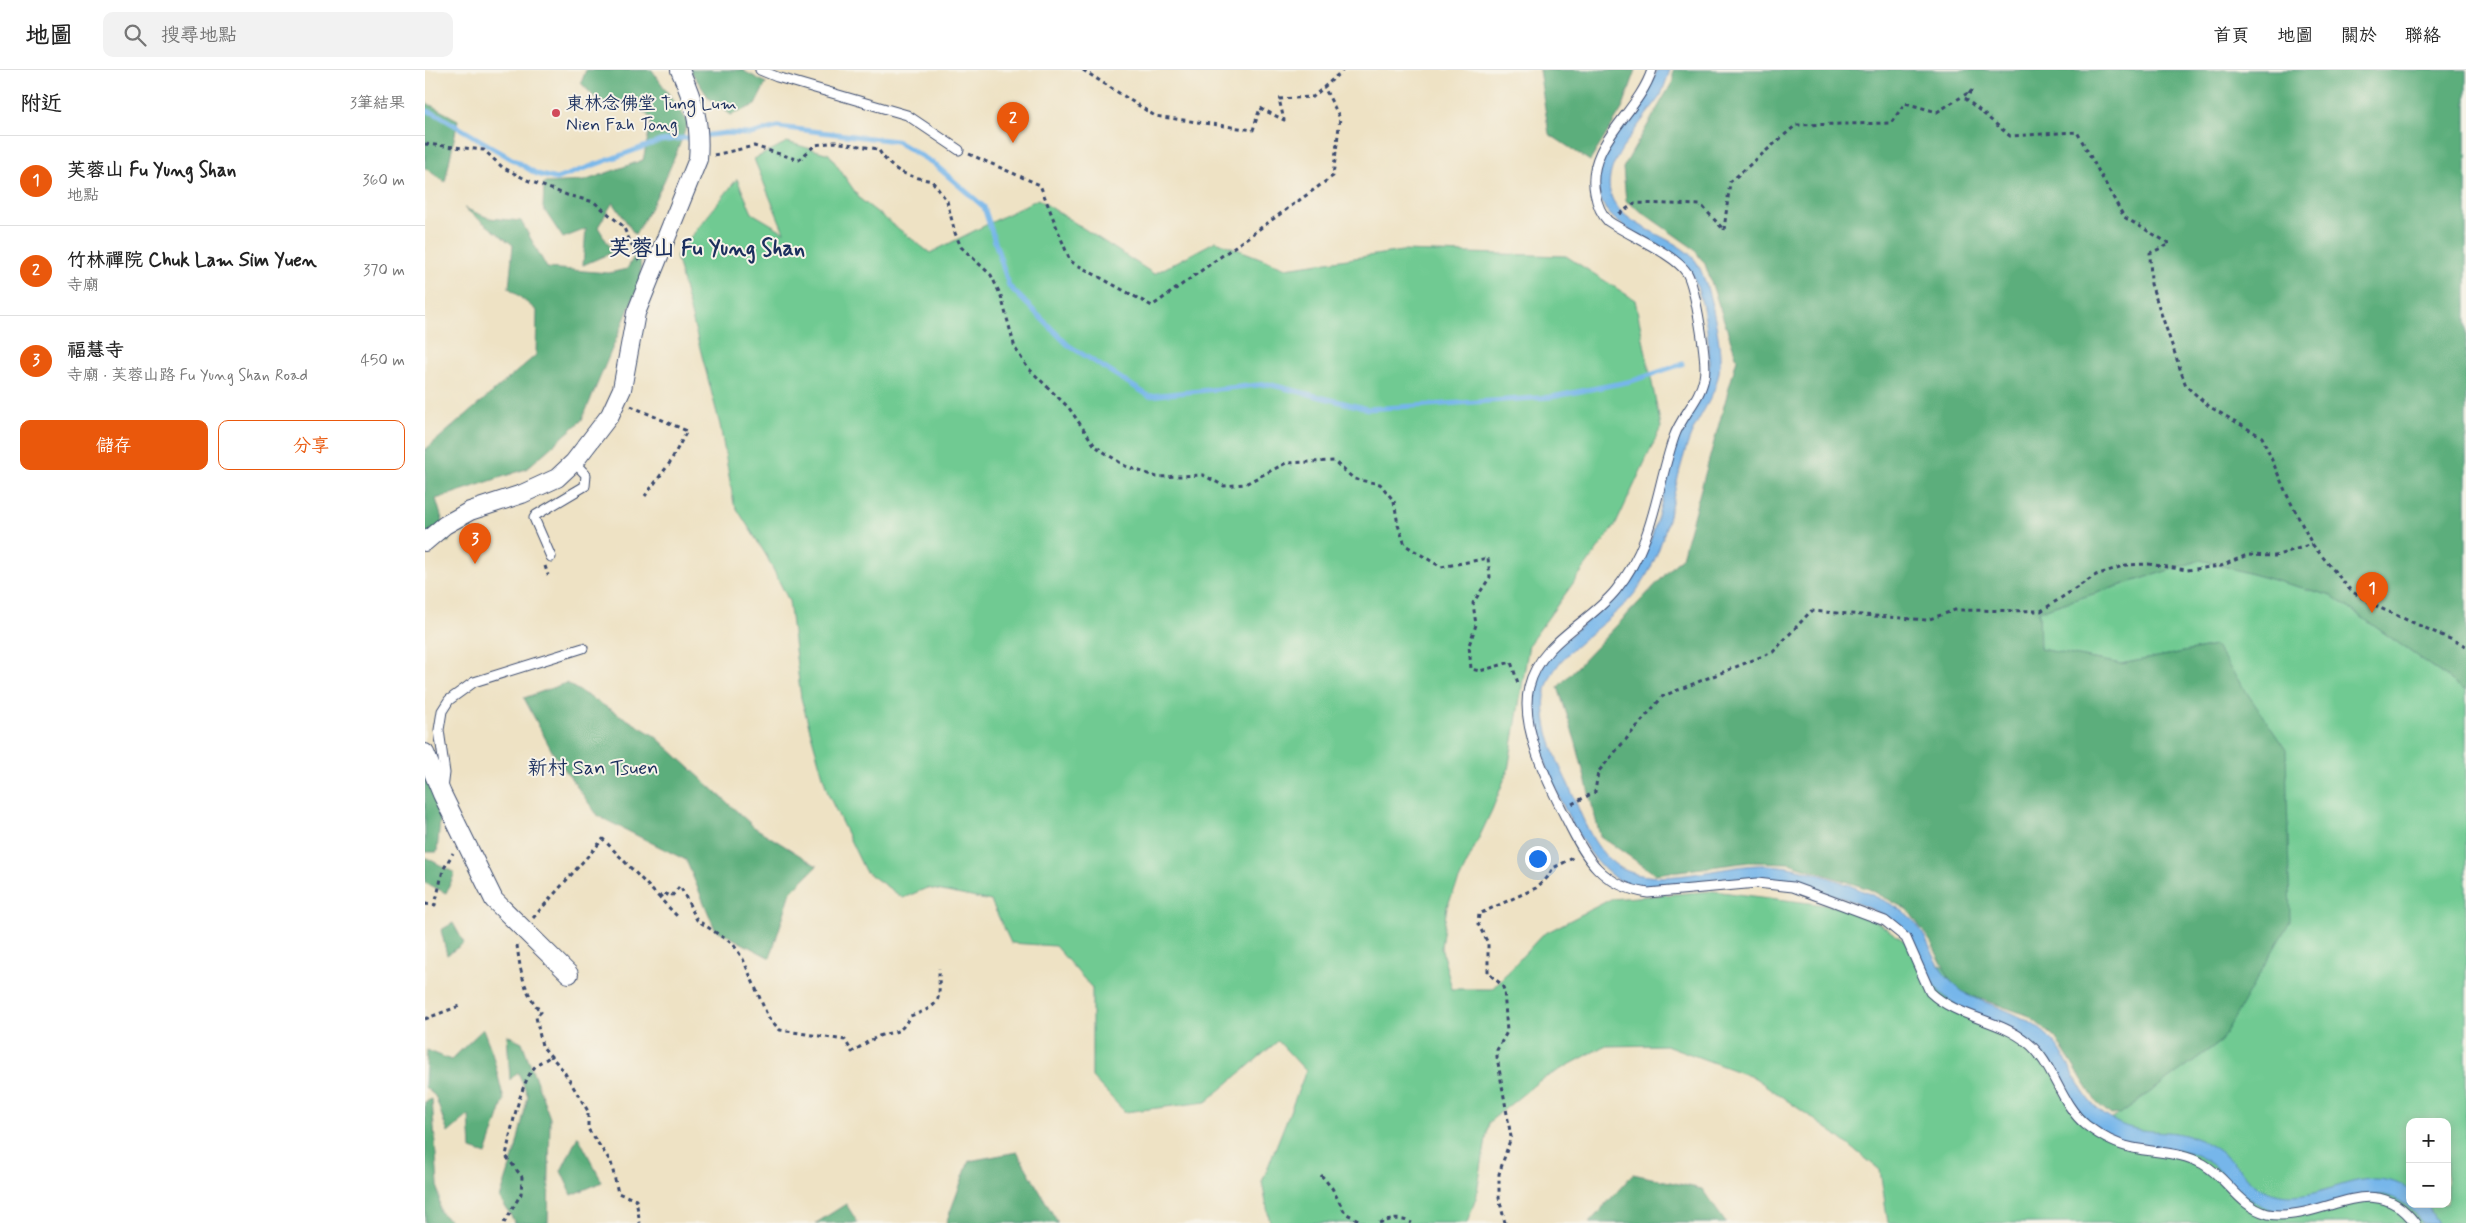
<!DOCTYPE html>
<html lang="zh-TW">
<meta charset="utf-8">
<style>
:root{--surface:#fff;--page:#f2f2f2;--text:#222;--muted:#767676;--line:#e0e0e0;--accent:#ea580c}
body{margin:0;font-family:Mynerve,"LXGW WenKai TC",sans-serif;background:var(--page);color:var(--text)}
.controls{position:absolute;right:15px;bottom:15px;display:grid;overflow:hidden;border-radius:10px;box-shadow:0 2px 12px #0003}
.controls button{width:45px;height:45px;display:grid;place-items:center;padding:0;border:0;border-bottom:1px solid var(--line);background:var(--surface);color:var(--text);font:25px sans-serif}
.you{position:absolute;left:1112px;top:788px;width:18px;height:18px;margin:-12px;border:4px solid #fff;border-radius:50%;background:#1a73e8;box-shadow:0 0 0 8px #1a73e833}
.badge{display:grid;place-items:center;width:32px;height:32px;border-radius:50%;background:var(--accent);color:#fff;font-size:16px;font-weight:700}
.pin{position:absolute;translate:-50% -41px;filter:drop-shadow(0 1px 2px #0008)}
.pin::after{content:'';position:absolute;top:26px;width:18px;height:15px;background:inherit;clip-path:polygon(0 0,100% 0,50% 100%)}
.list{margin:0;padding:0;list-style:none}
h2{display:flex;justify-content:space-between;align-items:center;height:65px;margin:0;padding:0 20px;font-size:21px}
h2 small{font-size:16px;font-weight:400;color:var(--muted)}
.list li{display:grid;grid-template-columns:32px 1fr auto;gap:15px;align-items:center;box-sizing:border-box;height:90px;padding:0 20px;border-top:1px solid var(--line)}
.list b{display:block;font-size:19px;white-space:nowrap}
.list p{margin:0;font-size:16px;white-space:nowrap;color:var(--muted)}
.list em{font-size:16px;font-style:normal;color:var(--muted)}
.actions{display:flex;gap:10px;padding:15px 20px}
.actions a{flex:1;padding:11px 0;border:1px solid var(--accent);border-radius:10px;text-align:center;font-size:18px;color:var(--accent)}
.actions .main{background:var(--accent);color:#fff}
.icon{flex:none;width:28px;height:28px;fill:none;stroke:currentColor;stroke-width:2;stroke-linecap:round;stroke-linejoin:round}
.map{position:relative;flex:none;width:2041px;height:1153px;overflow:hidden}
header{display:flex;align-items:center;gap:30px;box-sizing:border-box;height:70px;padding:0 25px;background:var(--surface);border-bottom:1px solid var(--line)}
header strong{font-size:24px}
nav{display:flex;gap:28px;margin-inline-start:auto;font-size:18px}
.search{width:350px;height:45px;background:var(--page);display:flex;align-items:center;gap:12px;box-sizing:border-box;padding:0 18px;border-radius:10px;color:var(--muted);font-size:19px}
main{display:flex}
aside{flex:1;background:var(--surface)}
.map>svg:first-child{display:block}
.green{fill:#70ca92;stroke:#467c78;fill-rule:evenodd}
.forest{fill:#5cae7c;stroke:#3c6e6d}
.water{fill:#76b6ea;stroke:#4872a4}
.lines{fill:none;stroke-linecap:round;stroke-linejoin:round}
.stream{stroke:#76b6ea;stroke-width:5}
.lane-casing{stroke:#3b4a6d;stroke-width:11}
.street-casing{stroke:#3b4a6d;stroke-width:20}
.path{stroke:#3b4a6d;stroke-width:3;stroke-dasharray:4 4;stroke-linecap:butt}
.lane{stroke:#fff;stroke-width:9}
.street{stroke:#fff;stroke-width:18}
.poi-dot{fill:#d1495b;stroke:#f7f3e8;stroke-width:2}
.labels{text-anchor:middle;stroke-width:4;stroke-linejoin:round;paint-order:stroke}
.poi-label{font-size:18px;fill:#1b2f5e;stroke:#f7f3e8;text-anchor:start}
.quarter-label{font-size:20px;fill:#1b2f5e;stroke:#f7f3e8}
.district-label{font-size:22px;font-weight:bold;fill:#1b2f5e;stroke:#f7f3e8}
</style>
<header>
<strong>地圖</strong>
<div class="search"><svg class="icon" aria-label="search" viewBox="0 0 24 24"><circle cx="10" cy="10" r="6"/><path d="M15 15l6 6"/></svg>搜尋地點</div>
<nav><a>首頁</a><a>地圖</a><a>關於</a><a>聯絡</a></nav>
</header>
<main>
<aside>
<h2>附近<small>3筆結果</small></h2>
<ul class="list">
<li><span class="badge">1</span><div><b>芙蓉山 Fu Yung Shan</b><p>地點</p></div><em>360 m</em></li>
<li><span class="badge">2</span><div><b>竹林禪院 Chuk Lam Sim Yuen</b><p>寺廟</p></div><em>370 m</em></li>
<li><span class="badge">3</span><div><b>福慧寺</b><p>寺廟 · 芙蓉山路 Fu Yung Shan Road</p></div><em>450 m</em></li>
</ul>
<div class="actions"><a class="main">儲存</a><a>分享</a></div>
</aside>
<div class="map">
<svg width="2041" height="1153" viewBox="0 0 2041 1153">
<rect width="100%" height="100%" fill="#f7f3e8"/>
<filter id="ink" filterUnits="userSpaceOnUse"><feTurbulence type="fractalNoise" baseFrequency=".02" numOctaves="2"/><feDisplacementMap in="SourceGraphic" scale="10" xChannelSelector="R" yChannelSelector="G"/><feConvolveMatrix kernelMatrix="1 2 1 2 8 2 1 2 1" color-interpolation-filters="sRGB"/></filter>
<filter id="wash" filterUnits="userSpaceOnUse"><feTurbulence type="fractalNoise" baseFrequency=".0096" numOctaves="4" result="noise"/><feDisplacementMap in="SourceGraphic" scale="20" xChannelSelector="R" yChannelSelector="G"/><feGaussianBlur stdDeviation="1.12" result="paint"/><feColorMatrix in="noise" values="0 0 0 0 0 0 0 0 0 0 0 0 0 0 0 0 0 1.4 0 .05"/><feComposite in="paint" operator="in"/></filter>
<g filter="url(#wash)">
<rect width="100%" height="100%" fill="#eee2c4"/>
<path class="green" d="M362,72l42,12 31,45 70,54 108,-54 116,75 62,-33 70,27 116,-17 164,5 69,44 26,127 -45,97 -87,120 -21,126 -16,40 -45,96 -6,41 11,42h40l50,-54 69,-36 102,-8 145,18 84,58 100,83 59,77 120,-86 -6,-395 -94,18 -82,-15v-38l162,-51 131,36 134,95v532h-578l-8,-53 -45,-36 -80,-56 -89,-33 -62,1 -65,35 -50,41 -13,76 -9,25h-197l-8,-41 44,-111 -28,-30 -72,61 -81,10 -33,-35v-89l-37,-42 -44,-3 -20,-42 -64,-13 -24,10 -38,-27 -37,-77 -27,-96 -12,-97 -23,-46 -32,-51 -14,-79 -44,-169 61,-77 15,34 32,19 -30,-73zM1985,1052h37v82h-37z"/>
<path class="forest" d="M161,0h66l36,52c-14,40 -31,77 -53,113l-22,-33 -15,25 15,25 -30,13 3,-36 -23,9 -20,-30 1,-25 40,-2 59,-21 9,-41 -19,-16 -34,-1 -18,-19z
M265,0h52l24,13 -11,22 -24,10 -22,-17z
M1114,0h97l-14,39 -32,52 -41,-27z
M1248,0h793v621l-134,-95 -131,-36 -162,51 1,38 81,15 94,-18 71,104 4,171 -69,120 -101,73 -9,1 -14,-12 -42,-66 -28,-22 -66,-23 -9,-8 -21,-42 -23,-32 -39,-21 -80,-26 -39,-1 -95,12 -55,-38 -24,-93 -18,-56 124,-130 55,-198 -32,-95 -12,-16 -67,-47 -3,-33 50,-87z
M0,32l33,18 -13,62 -20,-14z
M39,138l25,10 32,3 26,47 62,5 18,-4 13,-23 1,34 -59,140 -56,49 -90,30 13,43 -24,-5v-87l111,-95 1,-44 -28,-23 4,-43z
M141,613l89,53 99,91 63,39 -26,26 -21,66 -55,-29 -29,-69 -88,-44 -45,-63 -29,-55z
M0,705l16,35 -4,42h-12z
M0,787l30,16 -9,20 -21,-10z
M28,853l11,20 -17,12 -6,-25z
M58,959l9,23 12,48 -18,54 -15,-5 -2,-34 -21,18 -13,-37 -10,-9 2,-37 24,10z
M82,965l15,7 28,76 -2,105h-35l1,-2 -14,-23 16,-50 12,-52 -10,-24 -8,8z
M7,1029l8,113 13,11h-28v-121z
M153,1066l24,46 -30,13 -11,-24z
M592,1082l41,71h-112l23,-62z
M1208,1104l69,15 24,34h-137z
M421,1134l12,19h-42z"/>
<path class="water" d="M1232,0h13l-9,25c-14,20 -44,55 -50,77 -14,52 59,58 84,88 13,17 26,80 25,101 -1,34 -20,50 -31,79 -19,52 -19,109 -55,154 -22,28 -75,56 -86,89 -11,32 6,72 20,101 13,28 23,65 51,83 39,24 105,-4 149,-2 41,2 83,20 119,37 38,18 37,40 56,70 6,9 15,16 24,23 32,13 69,23 91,52 15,21 22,50 44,66 35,27 58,12 93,25 14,5 27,14 38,25 10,9 18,22 31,27 52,24 95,-34 146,0v14h16l12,19h-16c-9,-13 -21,-25 -38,-28 -9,-1 -19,3 -28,5 -29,8 -64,19 -93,7 -24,-11 -36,-34 -59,-48 -18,-11 -35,-9 -55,-12 -22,-3 -43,-12 -60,-26 -15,-13 -24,-30 -33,-47 -3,-5 -5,-12 -9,-16 -6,-7 -17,-11 -25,-15 -25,-15 -61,-30 -81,-50 -26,-26 -17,-55 -54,-76 -31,-17 -92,-36 -127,-38 -47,-2 -110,25 -150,-5 -34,-26 -77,-126 -78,-170 -1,-50 54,-78 85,-109 35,-34 42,-86 54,-131 3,-12 6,-25 11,-36 8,-17 23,-32 26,-51 5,-25 -5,-91 -21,-110 -27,-33 -93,-35 -89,-89 2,-36 47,-72 59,-108z"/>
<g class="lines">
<path class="stream" d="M0,40l11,4 101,60 19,5 104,-38 66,-8 24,1 28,-7 118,14 37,22 51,44 25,79 59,59 81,51 119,-12 100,25 183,-12 81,-16 50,-17"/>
</g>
</g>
<g filter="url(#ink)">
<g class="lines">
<defs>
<path id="lane" d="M335,0l17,7 130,38 52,35
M1227,0c-14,44 -67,74 -57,123 2,11 5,20 13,28 20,14 67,33 79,52 8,14 21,89 17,105 -4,22 -23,38 -30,59 -19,56 -19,104 -58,153 -27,34 -76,51 -87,97 -10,40 20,98 38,133 19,39 35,66 81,73l109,-10 36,4 36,13 56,21 21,17 24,54c27,26 69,27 97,50 27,21 32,61 59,83 13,10 31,20 47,23 25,5 48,4 70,16 26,15 34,41 65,50 55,9 105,-48 147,9
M126,487l-17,-39 2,-3 49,-29 1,-11 -12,-13
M18,719l2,-16 -6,-43 3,-19 7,-11 25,-18 109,-34"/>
<path id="street" d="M0,472l20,-17 25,-14 52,-17 35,-16 17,-16 36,-47 12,-26 14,-76 62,-154c3,-36 -4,-57 -18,-89
M0,683l17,41 52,106 75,74"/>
</defs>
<use href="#lane" class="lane-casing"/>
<use href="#street" class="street-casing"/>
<path class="path" d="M658,0l72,46 98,14 7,-22 24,12 -5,-21 34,-2 30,-27
M0,74l59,6 18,17 25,13 40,15 27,7 29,24 16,35
M544,84l71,31 30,76 82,45 181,-130 7,-58 -16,-31
M289,85l40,-9 45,14 16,-15 20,-3 43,7c15,24 27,26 54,32l15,20 8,32 6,14 30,28 10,21 14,52 12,19 42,41 26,38 30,20 32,11 46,-2 21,11 21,-2 41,-21 48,-2 20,18 26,5 14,17 4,24 7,20 36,22 47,-9 2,19 -17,26 3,22 -7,20 2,24 9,2 31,-9 7,21
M1194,144l16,-11 66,2 22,24
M1299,160l6,-48 66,-57 95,-2 14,-20 32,9 34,-21 -5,8 44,37 67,-4 47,85 46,27 -20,9 1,31 35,102 24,21 52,30 25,58 25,49 39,47 29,17 86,38
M206,336l56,25 -18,33 -24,32
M120,496l3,9
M1147,734l23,-12 3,-20 65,-76 110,-44 38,-41 116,9 28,-10 86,1 55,-36 30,-10 22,-1 39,6 34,-4 26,-11 28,1 37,-12
M234,828l5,-5 7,4 9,-11 17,34 36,24 10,15 25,58 12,13 65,10 7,12c8,-5 18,-12 27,-16 18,-6 21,-1 31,-20 34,-11 29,-16 29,-48
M0,834l10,1 8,-35 10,-17
M108,848l70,-79 74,77
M92,875c3,25 7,48 24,67l-5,5 6,29 21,24 25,41v18l23,33 7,31 18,7 4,23
M0,949l37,-14
M896,1105l11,13 13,25 19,10
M79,1153l17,-29 1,-17 -16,-21c4,-21 15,-81 33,-93 3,-2 7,-3 10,-6
M954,1153c13,-4 21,-6 33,0
M1080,1153l-6,-25v-24l12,-37 -14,-80v-7l10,-18 -3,-42 -2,-5 -14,-12v-30l-10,-19 1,-10 57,-26 11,-10 6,-10 22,-11"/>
<use href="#lane" class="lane"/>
<use href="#street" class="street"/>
</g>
</g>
<circle class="poi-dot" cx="131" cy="43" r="5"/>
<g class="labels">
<g class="poi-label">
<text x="141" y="39">東林念佛堂 Tung Lum<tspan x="141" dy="21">Nien Fah Tong</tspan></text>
</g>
<g class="quarter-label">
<text x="168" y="704">新村 San Tsuen</text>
</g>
<g class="district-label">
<text x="282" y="185">芙蓉山 Fu Yung Shan</text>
</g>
</g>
</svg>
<div class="controls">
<button>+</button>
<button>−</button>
</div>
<div class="you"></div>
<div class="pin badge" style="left:1947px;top:543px">1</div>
<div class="pin badge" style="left:588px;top:73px">2</div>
<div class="pin badge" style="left:50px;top:494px">3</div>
</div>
</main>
